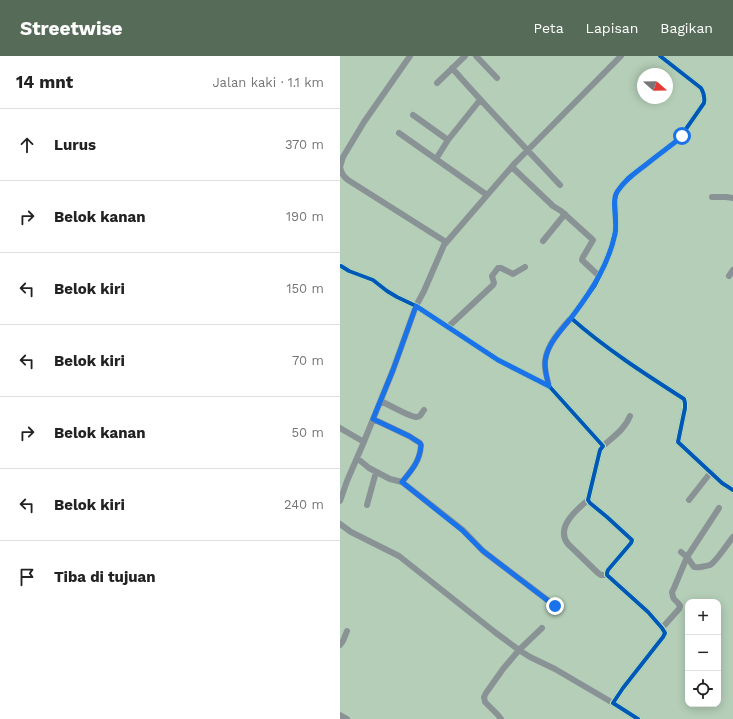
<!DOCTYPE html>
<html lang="id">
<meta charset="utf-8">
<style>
:root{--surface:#fff;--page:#f2f2f2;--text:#222;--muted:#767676;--line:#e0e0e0;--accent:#566b58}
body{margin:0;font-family:"Work Sans",sans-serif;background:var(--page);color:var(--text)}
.controls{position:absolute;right:12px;bottom:12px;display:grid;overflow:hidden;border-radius:8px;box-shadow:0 2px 10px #0003}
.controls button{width:36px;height:36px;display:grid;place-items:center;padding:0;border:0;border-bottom:1px solid var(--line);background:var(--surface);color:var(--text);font:20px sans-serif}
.compass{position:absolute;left:297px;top:12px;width:36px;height:36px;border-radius:50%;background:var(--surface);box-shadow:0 2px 10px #0003;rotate:110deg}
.stop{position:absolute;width:12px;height:12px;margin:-9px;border:3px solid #1a73e8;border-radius:50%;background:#fff}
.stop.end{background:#1a73e8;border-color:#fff;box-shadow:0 1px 4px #0008}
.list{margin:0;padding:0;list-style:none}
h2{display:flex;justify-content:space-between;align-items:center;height:52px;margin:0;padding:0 16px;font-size:17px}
h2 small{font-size:13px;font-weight:400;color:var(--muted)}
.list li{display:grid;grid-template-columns:26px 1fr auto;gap:12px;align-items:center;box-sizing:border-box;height:72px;padding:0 16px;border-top:1px solid var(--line)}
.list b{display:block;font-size:15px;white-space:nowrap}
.list em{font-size:13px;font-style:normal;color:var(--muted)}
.icon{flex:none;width:22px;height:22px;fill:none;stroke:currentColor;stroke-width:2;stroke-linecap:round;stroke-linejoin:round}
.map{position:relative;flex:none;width:393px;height:663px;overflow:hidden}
header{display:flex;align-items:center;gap:24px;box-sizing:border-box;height:56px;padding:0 20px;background:var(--accent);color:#fff}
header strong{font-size:19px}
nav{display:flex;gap:22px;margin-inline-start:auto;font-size:14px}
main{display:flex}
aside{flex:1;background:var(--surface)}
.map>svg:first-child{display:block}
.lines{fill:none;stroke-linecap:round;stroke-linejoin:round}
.minor{stroke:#899294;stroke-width:6}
.cycleway-casing{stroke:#b7e5bc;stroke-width:6}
.cycleway{stroke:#0057b8;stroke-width:4}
.route{stroke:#1a73e8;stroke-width:5}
</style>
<header>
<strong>Streetwise</strong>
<nav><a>Peta</a><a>Lapisan</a><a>Bagikan</a></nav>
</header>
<main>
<aside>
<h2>14 mnt<small>Jalan kaki · 1.1 km</small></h2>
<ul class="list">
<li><svg class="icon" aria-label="ahead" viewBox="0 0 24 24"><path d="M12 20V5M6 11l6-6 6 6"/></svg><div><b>Lurus</b></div><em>370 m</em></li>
<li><svg class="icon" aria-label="right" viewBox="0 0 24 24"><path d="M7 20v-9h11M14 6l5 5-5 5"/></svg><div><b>Belok kanan</b></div><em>190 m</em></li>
<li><svg class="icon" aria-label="left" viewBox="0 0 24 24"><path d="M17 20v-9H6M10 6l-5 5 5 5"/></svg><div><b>Belok kiri</b></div><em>150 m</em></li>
<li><svg class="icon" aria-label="left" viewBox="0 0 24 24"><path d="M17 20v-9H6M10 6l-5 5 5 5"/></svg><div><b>Belok kiri</b></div><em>70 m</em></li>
<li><svg class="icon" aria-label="right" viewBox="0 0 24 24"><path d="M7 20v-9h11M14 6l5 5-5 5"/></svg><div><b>Belok kanan</b></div><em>50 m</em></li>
<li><svg class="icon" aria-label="left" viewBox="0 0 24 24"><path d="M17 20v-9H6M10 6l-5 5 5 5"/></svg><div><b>Belok kiri</b></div><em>240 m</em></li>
<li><svg class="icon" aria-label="arrive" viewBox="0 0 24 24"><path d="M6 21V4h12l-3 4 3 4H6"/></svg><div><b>Tiba di tujuan</b></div></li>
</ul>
</aside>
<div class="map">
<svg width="393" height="663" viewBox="0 0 393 663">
<rect width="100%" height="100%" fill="#b4ceb7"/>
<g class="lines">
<path class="minor" d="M136,0l21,22
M320,0l41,32c3,5 4,9 3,15l-25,36 -51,39 -11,14 -2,7 1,29 -4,18 -7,18 -10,21 -24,33c35,31 74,56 113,81l1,4v5l-7,34 44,41 11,7
M112,12c35,40 72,78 108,117
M97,27l28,-27
M73,59l35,25
M59,77l88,62
M96,103l12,-19 32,-40
M0,111c1,6 4,10 8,13l98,62
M0,111l3,-10 21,-35 46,-66
M172,111l41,39 8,5 31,28 1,1 -10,17 -1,3 17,16
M372,141h14l7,1
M203,185l22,-27
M1,210l8,5 24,9 14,11 10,6 19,9 82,54 51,26 54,60 -3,4 -12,50 2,3 17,14 25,23 -1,3 -23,27 -1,3v2l41,37 14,16 3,5 -2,4 -40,51 -10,15 25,16
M389,220l4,-6
M108,271l45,-42 1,-2 -2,-7 6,-8h3l12,6 12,-7
M209,330c-2,-8 -5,-16 -4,-25 2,-16 15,-31 26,-43
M41,345c6,3 31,17 36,16 4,0 5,-5 7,-7
M33,363l36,17 11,7 1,2c-1,16 -9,25 -19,37
M0,372l24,14
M263,390c10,-9 22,-17 27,-30
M17,402l12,10 21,11 12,3 61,48 20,21 75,57
M248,444c-12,10 -33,28 -20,44l30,29 3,2h6
M349,444l22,-28
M0,445l7,-20 16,-37 30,-74 23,-64 8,-15 20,-46 71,-82 106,-107
M27,449l9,-33
M0,468l11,8 48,24 97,77 23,17 11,7 25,12 58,34
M341,496l6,5 7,10c3,1 13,-1 16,-2 6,-3 18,-22 23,-28
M322,572l17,-19 1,-3 -2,-3 -4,-4 -1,-2 -1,-5 2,-4 13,-31 32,-49
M0,589l3,-4 4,-10
M0,659l7,4
M161,663l-3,-4 -13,-13 -1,-5 2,-4 17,-24 16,-19 23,-22"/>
<defs>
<path id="cycleway" d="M320,0l41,32c3,5 4,9 3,15l-25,36 -51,39 -11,14 -2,7 1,29 -4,18 -7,18 -10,21 -24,33c35,31 74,56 113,81l1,4v5l-7,34 44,41 11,7
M1,210l8,5 24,9 14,11 10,6 19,9 82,54 51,26 54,60 -3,4 -12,50 2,3 17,14 25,23 -1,3 -23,27 -1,3v2l41,37 14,16 3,5 -2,4 -40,51 -10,15 25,16"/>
</defs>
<use href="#cycleway" class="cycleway-casing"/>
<use href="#cycleway" class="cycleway"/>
</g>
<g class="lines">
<path class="route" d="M215,550l-72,-55 -21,-21 -60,-48c10,-12 18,-21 19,-37l-1,-2 -11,-7 -36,-17 20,-49 23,-64 82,54 51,26c-2,-7 -4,-15 -4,-23 1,-20 19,-35 29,-49 9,-12 18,-25 25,-38 7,-13 13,-28 16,-42 3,-13 -4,-32 2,-42 8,-13 20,-20 31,-29 10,-8 21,-16 31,-24l3,-3"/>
</g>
</svg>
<div class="controls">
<button>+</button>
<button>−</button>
<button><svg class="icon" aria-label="locate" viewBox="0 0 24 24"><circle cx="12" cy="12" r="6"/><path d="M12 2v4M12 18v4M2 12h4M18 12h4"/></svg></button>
</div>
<svg class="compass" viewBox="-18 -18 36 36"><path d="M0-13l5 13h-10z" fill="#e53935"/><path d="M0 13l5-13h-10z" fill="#767676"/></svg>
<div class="stop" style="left:342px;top:80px"></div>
<div class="stop end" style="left:215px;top:550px"></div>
</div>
</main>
